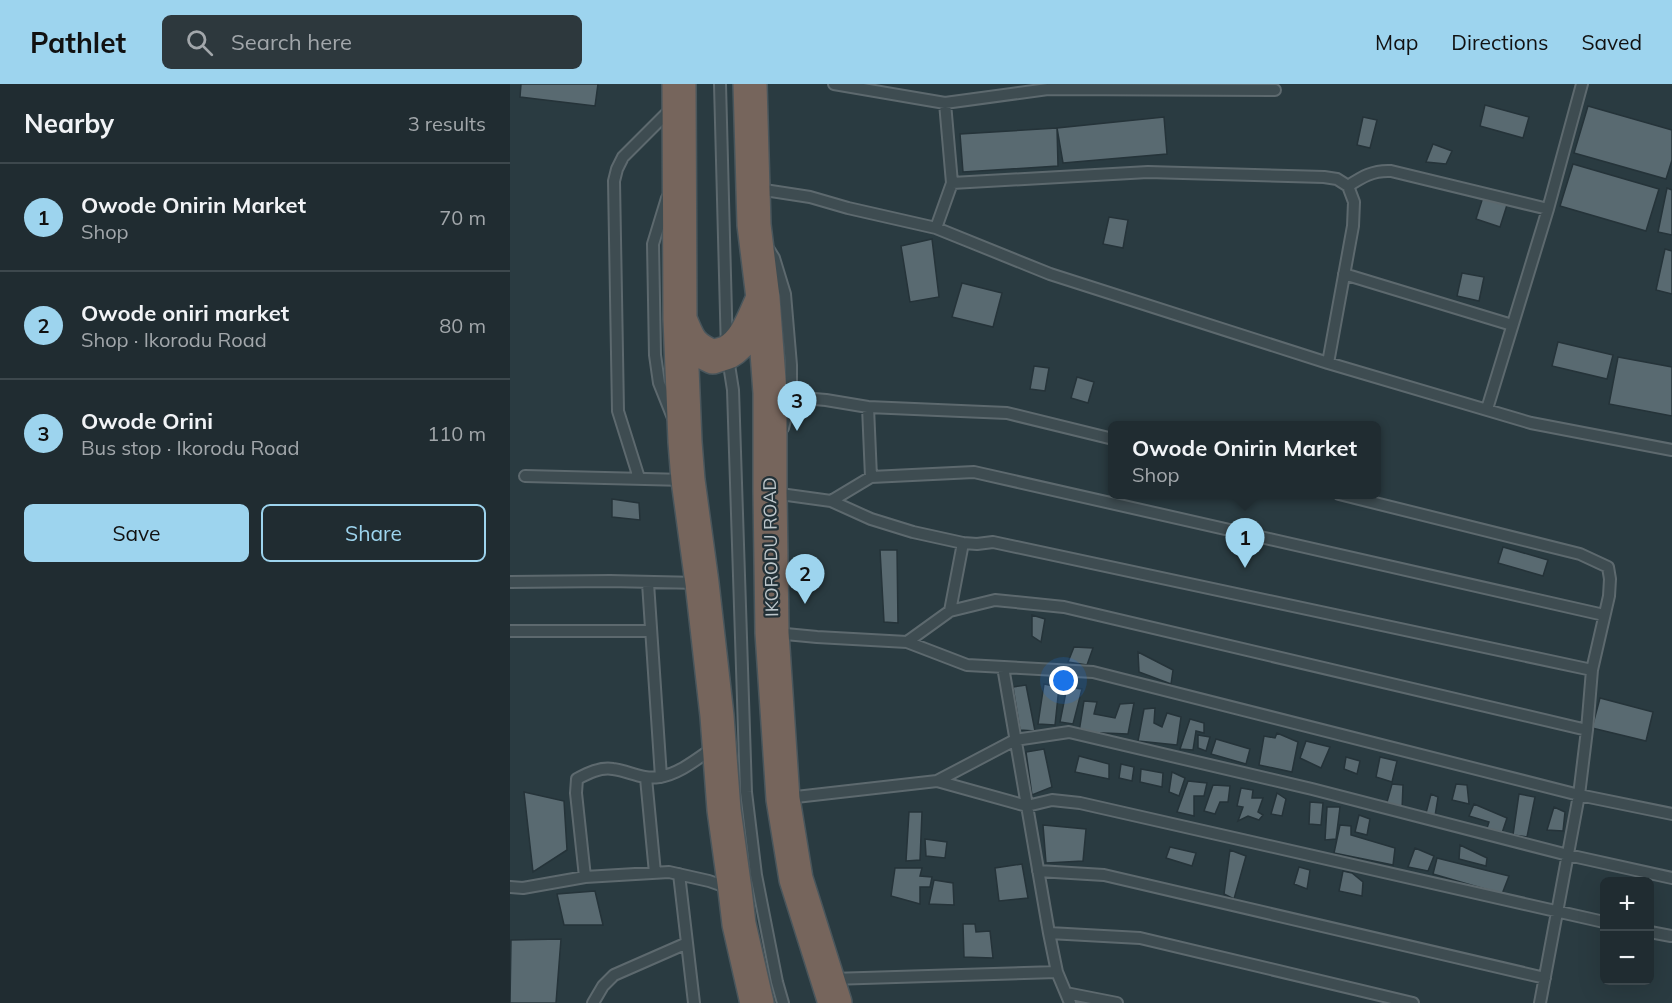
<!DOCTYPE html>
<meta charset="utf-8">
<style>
:root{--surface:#202c31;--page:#2d383d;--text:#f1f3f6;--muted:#a2a7ab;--line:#3d484d;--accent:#9dd4ee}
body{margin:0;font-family:Mulish,sans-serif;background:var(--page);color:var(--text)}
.controls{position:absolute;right:18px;bottom:18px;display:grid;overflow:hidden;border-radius:9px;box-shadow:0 6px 24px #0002}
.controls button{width:54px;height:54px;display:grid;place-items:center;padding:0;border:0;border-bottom:2px solid var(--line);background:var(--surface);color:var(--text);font:30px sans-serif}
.you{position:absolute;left:554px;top:597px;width:21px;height:21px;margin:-15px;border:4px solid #fff;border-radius:50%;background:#1a73e8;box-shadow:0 0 0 9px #1a73e833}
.badge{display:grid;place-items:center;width:39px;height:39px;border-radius:50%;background:var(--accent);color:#111;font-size:20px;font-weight:700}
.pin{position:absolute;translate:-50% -50px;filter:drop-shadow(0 2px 3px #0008)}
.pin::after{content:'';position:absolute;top:32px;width:21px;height:18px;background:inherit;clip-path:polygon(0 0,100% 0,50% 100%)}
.popup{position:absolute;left:598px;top:337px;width:273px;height:78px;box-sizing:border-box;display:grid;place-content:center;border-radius:9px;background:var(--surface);filter:drop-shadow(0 2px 4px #0005);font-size:20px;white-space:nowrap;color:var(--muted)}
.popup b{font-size:22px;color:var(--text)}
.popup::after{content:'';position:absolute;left:50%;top:100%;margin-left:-12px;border:12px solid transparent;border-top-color:var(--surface)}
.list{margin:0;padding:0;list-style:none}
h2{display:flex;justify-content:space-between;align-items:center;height:78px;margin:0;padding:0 24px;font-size:26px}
h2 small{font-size:20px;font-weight:400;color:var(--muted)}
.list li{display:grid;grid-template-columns:39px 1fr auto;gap:18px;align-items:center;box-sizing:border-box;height:108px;padding:0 24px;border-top:2px solid var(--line)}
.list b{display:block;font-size:22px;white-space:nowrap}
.list p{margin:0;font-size:20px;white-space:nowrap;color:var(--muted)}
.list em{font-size:20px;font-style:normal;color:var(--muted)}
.actions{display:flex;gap:12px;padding:18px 24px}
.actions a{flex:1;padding:14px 0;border:2px solid var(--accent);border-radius:9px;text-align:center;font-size:21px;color:var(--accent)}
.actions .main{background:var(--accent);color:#111}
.icon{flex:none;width:33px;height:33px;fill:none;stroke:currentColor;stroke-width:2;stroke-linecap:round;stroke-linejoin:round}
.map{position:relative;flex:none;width:1162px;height:919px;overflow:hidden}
header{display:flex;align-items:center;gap:36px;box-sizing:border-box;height:84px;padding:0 30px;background:var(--accent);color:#111}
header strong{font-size:28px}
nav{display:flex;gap:33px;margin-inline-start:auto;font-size:21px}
.search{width:420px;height:54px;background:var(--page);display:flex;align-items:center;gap:15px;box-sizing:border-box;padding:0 21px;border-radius:9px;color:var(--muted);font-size:22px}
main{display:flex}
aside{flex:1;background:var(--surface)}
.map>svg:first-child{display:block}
.building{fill:#596a71;stroke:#253339;stroke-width:1.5}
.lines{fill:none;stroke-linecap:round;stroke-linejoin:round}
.lane-casing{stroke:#5d696e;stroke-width:14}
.highway-casing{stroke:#49565c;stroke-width:36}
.lane{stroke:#3e4c51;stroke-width:10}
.highway{stroke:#76655c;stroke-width:33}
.labels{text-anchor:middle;stroke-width:4.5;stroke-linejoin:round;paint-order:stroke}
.street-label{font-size:18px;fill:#bcc6cb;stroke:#233137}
</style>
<header>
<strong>Pathlet</strong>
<div class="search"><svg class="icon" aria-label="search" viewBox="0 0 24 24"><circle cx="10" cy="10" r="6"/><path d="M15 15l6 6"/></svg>Search here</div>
<nav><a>Map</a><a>Directions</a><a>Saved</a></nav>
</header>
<main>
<aside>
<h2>Nearby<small>3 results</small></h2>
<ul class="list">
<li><span class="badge">1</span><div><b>Owode Onirin Market</b><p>Shop</p></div><em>70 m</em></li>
<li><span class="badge">2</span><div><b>Owode oniri market</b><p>Shop · Ikorodu Road</p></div><em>80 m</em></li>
<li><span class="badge">3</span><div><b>Owode Orini</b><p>Bus stop · Ikorodu Road</p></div><em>110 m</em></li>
</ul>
<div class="actions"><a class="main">Save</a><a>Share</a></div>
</aside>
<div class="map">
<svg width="1162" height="919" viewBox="0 0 1162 919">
<rect width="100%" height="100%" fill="#2a3b41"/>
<path class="building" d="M11,0h77l-3,22 -75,-9z
M975,21l44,12 -6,21 -43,-12z
M1078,22l84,24v30l-6,19 -92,-26z
M654,33l3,37 -104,9 -6,-35z
M853,33l14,3 -7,28 -13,-3z
M547,44l1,38 -95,6 -3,-38z
M923,60l19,7 -6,13 -20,-2z
M1063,80l86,25 -13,42 -86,-25z
M1157,104l5,2v45l-14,-3z
M973,113l24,8 -7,22 -24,-8z
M599,133l19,3 -5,28 -20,-4z
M422,155l7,58 -29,5 -9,-56z
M1155,165l7,2v43l-16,-4z
M952,189l22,4 -5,24 -22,-5z
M452,199l40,10 -9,34 -41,-10z
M1048,258l55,13 -6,24 -55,-13z
M1108,273l54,10v49l-63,-12z
M524,282l15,2 -4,23 -15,-2z
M567,293l17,5 -6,21 -17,-5z
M102,415l27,4 1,17 -28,-3z
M993,463l45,13 -5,16 -45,-13z
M370,466h17l1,73 -14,-1z
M522,531l13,4 -4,23 -9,-6z
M564,563l19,1 -6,17 -19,-3z
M628,568l35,18 -2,14 -32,-12z
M534,600l15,3 -4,38 -17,-1z
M516,601l9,46 -15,-1 -7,-43z
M557,603l15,2 -9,35 -13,-2z
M1090,614l53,14 -7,29 -54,-13z
M574,617l13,1 -3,12 21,4 5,-14 14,-1 -6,31 -49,-2z
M645,624l-1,15 8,4 5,-14 14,4 -4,28 -39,-4 6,-32z
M680,635l14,4v10l-8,-2 -3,19 -13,-1z
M767,649l21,9 -6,30 -33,-7 5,-29 11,2z
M688,651l12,2 -4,14 -8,-3z
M706,655l34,10 -4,15 -35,-10z
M796,657l24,6 -9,21 -21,-10z
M534,665l8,38 -20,8 -6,-43z
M569,672l30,8v15l-34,-7z
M836,673l14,4 -3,13 -13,-5z
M870,673l17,4 -5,21 -16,-5z
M611,680l13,3 -2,14 -13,-3z
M631,685l22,4 -1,14 -22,-5z
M662,688l13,6 -6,18 -10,-4z
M678,697l19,2 -3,13h-10v20l-17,-4z
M882,700l11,1 -1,25 -15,-8z
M946,700l11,1 2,19 -17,-4z
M703,701l17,1 -2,16h-8l-5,12 -11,-3z
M731,704l12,2 -1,8h11l-5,14 5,3 -4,5 -11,-4 -10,5 5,-14 -6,-1z
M14,708l40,9 3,49 -34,22z
M767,709l9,6 -4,17 -11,-2z
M921,710l7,3 -3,19 -9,-3z
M1009,710l16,3 -8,40 -14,-2z
M800,718l13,1 -2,22 -12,-1z
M964,720l33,14 -6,18 -15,-5 3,-9 -20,-6z
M817,723h13l-4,32 -11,1z
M1044,723l11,5 -2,19 -16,-1z
M399,728h13l-2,48 -14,1z
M849,731l11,4 -3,16 -12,-3z
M533,741l43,4 -3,32 -37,2z
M830,741l11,1v9l44,13 -2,17 -59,-12z
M415,755l22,3 -2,16 -19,-2z
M950,761l27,13 -1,8 -27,-7z
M660,763l26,6 -4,13 -26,-8z
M905,764l19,8 -6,15 -20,-4z
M720,766l16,6 -12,43 -10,-5z
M927,774l72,18 -7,18 -69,-20z
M512,780l6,34 -29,3 -4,-33z
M789,783l11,3 -3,19 -13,-5z
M385,784h27l-2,8 12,1 -2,10h-10v17l-29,-8z
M833,787l9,2 11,9 -1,14 -23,-5z
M424,796l19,3 1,22 -25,-1z
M85,807l8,34h-39l-7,-31z
M453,840h12l1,8 14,-1 3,27 -29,-1z
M51,855l-5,64h-46l1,-63z"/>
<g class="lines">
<defs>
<path id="lane" d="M210,0l7,268 6,38 13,402 10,83 21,107 6,21
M324,0l111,19 103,-14 227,1
M442,99l196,-11 176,5 13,2 11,7 6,16 -1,24 -25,137
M838,102c14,-9 25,-16 43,-15l157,38
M248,105l52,8 38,11 88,20 114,46 278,89 203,60 141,27
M157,114l-14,46 2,111 4,28 14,35
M426,144l16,-45 -7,-80
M259,166l5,8 11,36 6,71v32l-8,31
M834,190l168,51
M281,313l35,3 42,7 139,6 106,26
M358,323l3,70
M977,325l61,-200 34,-125
M15,392l160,4
M129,394l-21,-67 -4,-230 3,-12 6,-12 49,-49
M263,409l58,8 40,18 42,13 50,11 14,1 16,-2 599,128
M829,410l241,60 28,13 2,12 -1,17 -17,74 -5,60 -8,65 -39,208
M321,417l40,-24 103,-5 630,143
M0,498l100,-1 89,2
M138,499l13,194
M440,527l13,-68
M0,547h141
M265,549l42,4 90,5 60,23 126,7 486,123 93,19
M397,558l43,-31 45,-11 69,7 523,123
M493,583l46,266 8,39 13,31
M136,694l9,95
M427,697l90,25 25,-6 28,3 524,119
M277,714l150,-17 78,-41 54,-8 243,57 256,66 104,23
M528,787l66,4 441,103
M169,790l15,129
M75,793l-9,-84 1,-14c11,-6 23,-12 36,-10 16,2 30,11 46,8 20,-3 38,-18 54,-29
M0,803l13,1 62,-11 84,-5 40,9 20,7
M1140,848l21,4
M539,849l91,5 273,65
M321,895l226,-7
M556,909l51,10
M83,919l10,-17 11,-11 73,-32"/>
<path id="highway" d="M169,0l1,235 5,123 3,38 14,103 15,133 7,94 11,80 4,34 18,79
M240,0l4,141 9,73 7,95v99l2,141 11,166 13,80 39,124
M170,235c9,23 11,28 33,38 5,-2 11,-3 15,-5 19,-11 26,-35 35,-54"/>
</defs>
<use href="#lane" class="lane-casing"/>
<use href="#highway" class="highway-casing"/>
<use href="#lane" class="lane"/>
<use href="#highway" class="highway"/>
</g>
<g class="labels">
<g class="street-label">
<text transform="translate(261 463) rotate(-91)" y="6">IKORODU ROAD</text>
</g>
</g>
</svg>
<div class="controls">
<button>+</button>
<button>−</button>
</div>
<div class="you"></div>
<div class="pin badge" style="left:735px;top:484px">1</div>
<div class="popup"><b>Owode Onirin Market</b>Shop</div>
<div class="pin badge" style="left:295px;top:520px">2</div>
<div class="pin badge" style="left:287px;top:347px">3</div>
</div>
</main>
